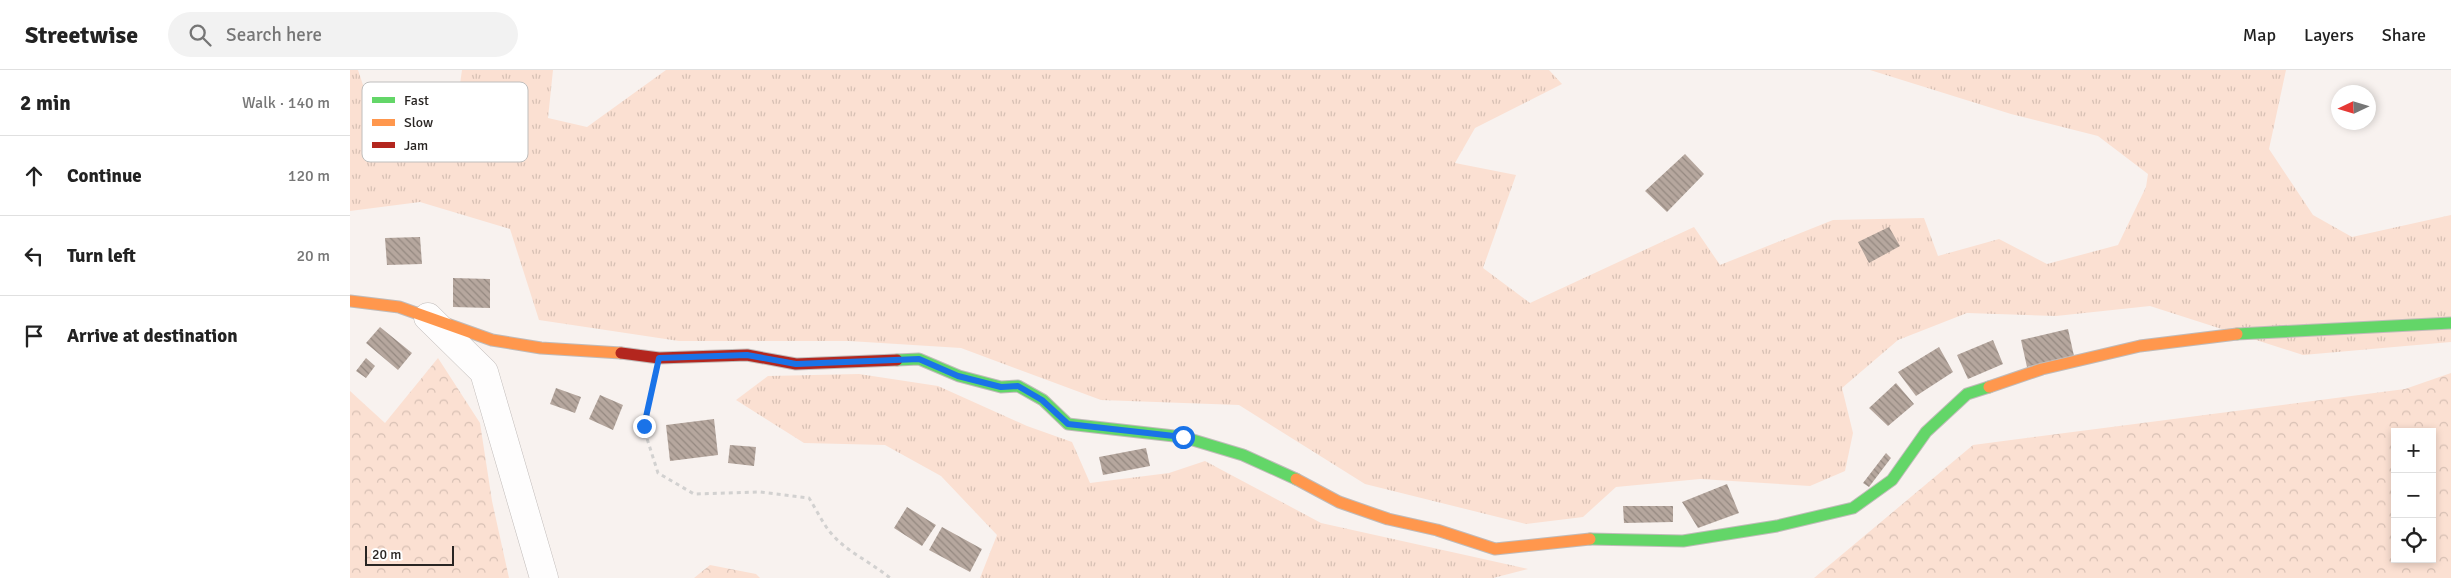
<!DOCTYPE html>
<meta charset="utf-8">
<style>
:root{--surface:#fff;--page:#f2f2f2;--text:#222;--muted:#767676;--line:#e0e0e0}
body{margin:0;font-family:Signika,sans-serif;background:var(--page);color:var(--text)}
.controls{position:absolute;right:15px;bottom:15px;display:grid;overflow:hidden;border-radius:0px;box-shadow:0 2px 8px #0003}
.controls button{width:45px;height:45px;display:grid;place-items:center;padding:0;border:0;border-bottom:1px solid var(--line);background:var(--surface);color:var(--text);font:25px sans-serif}
.compass{position:absolute;left:1981px;top:15px;width:45px;height:45px;border-radius:50%;background:var(--surface);box-shadow:0 2px 8px #0003;rotate:266deg}
.scale{position:absolute;left:15px;bottom:12px;width:89px;box-sizing:border-box;padding-left:5px;border:2px solid #292523;border-top:0;font-size:14px;line-height:18px;white-space:nowrap;color:#292523;-webkit-text-stroke:4px #fff;paint-order:stroke}
.stop{position:absolute;width:15px;height:15px;margin:-11px;border:4px solid #1a73e8;border-radius:50%;background:#fff}
.stop.end{background:#1a73e8;border-color:#fff;box-shadow:0 1px 5px #0008}
.list{margin:0;padding:0;list-style:none}
h2{display:flex;justify-content:space-between;align-items:center;height:65px;margin:0;padding:0 20px;font-size:21px}
h2 small{font-size:16px;font-weight:400;color:var(--muted)}
.list li{display:grid;grid-template-columns:32px 1fr auto;gap:15px;align-items:center;box-sizing:border-box;height:80px;padding:0 20px;border-top:1px solid var(--line)}
.list b{display:block;font-size:19px;white-space:nowrap}
.list em{font-size:16px;font-style:normal;color:var(--muted)}
.icon{flex:none;width:28px;height:28px;fill:none;stroke:currentColor;stroke-width:2;stroke-linecap:round;stroke-linejoin:round}
.map{position:relative;flex:none;width:2101px;height:508px;overflow:hidden}
header{display:flex;align-items:center;gap:30px;box-sizing:border-box;height:70px;padding:0 25px;background:var(--surface);border-bottom:1px solid var(--line)}
header strong{font-size:24px}
nav{display:flex;gap:28px;margin-inline-start:auto;font-size:18px}
.search{width:350px;height:45px;background:var(--page);display:flex;align-items:center;gap:12px;box-sizing:border-box;padding:0 18px;border-radius:28px;color:var(--muted);font-size:19px}
main{display:flex}
aside{flex:1;background:var(--surface)}
.map>svg:first-child{display:block}
.grass{fill:url(#grass-tufts)}
.forest{fill:url(#forest-crowns);fill-rule:evenodd}
.building{fill:url(#building-back-hatch)}
.lines{fill:none;stroke-linecap:round;stroke-linejoin:round}
.street-casing{stroke:#c0bbb9;stroke-width:29}
.fast-casing{stroke:#c0bbb9;stroke-width:13}
.slow-casing{stroke:#c0bbb9;stroke-width:13}
.jam-casing{stroke:#c0bbb9;stroke-width:13}
.path{stroke:#d2d1d0;stroke-width:3;stroke-dasharray:4 4;stroke-linecap:butt}
.street{stroke:#fefdfd;stroke-width:28}
.fast{stroke:#63d668;stroke-width:11}
.slow{stroke:#ff974d;stroke-width:11}
.jam{stroke:#b3261e;stroke-width:11}
.route{stroke:#1a73e8;stroke-width:6}
.key{fill:#fff;stroke:#bfbebd;stroke-width:1}
.key-label{font-size:14px;fill:#292523}
</style>
<header>
<strong>Streetwise</strong>
<div class="search"><svg class="icon" aria-label="search" viewBox="0 0 24 24"><circle cx="10" cy="10" r="6"/><path d="M15 15l6 6"/></svg>Search here</div>
<nav><a>Map</a><a>Layers</a><a>Share</a></nav>
</header>
<main>
<aside>
<h2>2 min<small>Walk · 140 m</small></h2>
<ul class="list">
<li><svg class="icon" aria-label="ahead" viewBox="0 0 24 24"><path d="M12 20V5M6 11l6-6 6 6"/></svg><div><b>Continue</b></div><em>120 m</em></li>
<li><svg class="icon" aria-label="left" viewBox="0 0 24 24"><path d="M17 20v-9H6M10 6l-5 5 5 5"/></svg><div><b>Turn left</b></div><em>20 m</em></li>
<li><svg class="icon" aria-label="arrive" viewBox="0 0 24 24"><path d="M6 21V4h12l-3 4 3 4H6"/></svg><div><b>Arrive at destination</b></div></li>
</ul>
</aside>
<div class="map">
<svg width="2101" height="508" viewBox="0 0 2101 508">
<defs>
<pattern id="grass-tufts" width="24" height="20" patternUnits="userSpaceOnUse" patternTransform="scale(1.25)"><rect width="24" height="20" fill="#fbe0d2"/><path d="M3 7l-1-3M5 7V3M7 7l1-3M15 17l-1-3M17 17v-4M19 17l1-3" fill="none" stroke="#d7c0b4"/></pattern>
<pattern id="forest-crowns" width="20" height="18" patternUnits="userSpaceOnUse" patternTransform="scale(1.25)"><rect width="20" height="18" fill="#fbe0d2"/><path d="M2 6a3 3 0 1 1 6 0M12 15a3 3 0 1 1 6 0" fill="none" stroke="#d7c0b4"/></pattern>
<pattern id="building-back-hatch" width="6" height="6" patternUnits="userSpaceOnUse" patternTransform="scale(1.25)"><rect width="6" height="6" fill="#b6a79e"/><path d="M-1 5l2 2M0 0l6 6M5-1l2 2" fill="none" stroke="#948880"/></pattern>
</defs>
<rect width="100%" height="100%" fill="#f8f2ef"/>
<path class="grass" d="M0,0h8l17,51 37,-9 48,-28 2,-14h91l-5,48 39,9 79,-57h883l13,14 -87,44 -20,35 61,12 -33,93 47,35 164,-76 26,38 113,-45 91,-2 14,38 61,-17 48,25 71,-19 28,-58 2,-13 -50,-38 -87,-22 -141,-44h416l-17,79 44,66 39,22 99,-22v127l-148,13 -153,-49 -94,10 -89,-3 -69,27 -56,48 11,45 -8,38 -35,15 -110,-7 -84,8 -33,30 -57,7 -161,-40 -126,-79 -138,-5 -140,-52 -112,-7h-170l-140,-21 -29,-91 -90,-27 -70,9z
M509,304l79,12 89,40 45,16 18,41 79,-10 36,-12 116,62 207,46 -35,9h-513l17,-43 -56,-59 -56,-31 -81,-2 -68,-43 32,-24z"/>
<path class="forest" d="M88,288l42,65 12,78 17,77h-159v-187l35,32z
M2101,303v205h-637l159,-133 432,-56zM2045,362h37v127h-37z
M360,495l46,9 4,4h-66z"/>
<path class="building" d="M1335,84l19,20 -37,38 -22,-21z
M1539,157l11,19 -31,17 -11,-21z
M70,167l2,27 -35,1 -2,-27z
M103,208l37,1v29l-37,-1z
M30,257l32,26 -14,17 -32,-27z
M1718,259l6,27 -47,11 -6,-27z
M1643,270l10,24 -35,15 -11,-24z
M1589,277l14,25 -37,24 -18,-24z
M16,288l9,8 -9,12 -10,-7z
M1546,313l18,21 -26,22 -19,-18z
M206,318l25,9 -6,16 -25,-9z
M250,325l23,10 -10,25 -24,-11z
M364,349l4,36 -48,6 -4,-36z
M380,375l26,2 -2,19 -26,-3z
M796,378l4,18 -47,9 -4,-18z
M1536,383l5,5 -22,29 -6,-4z
M1377,414l12,29 -41,15 -16,-26z
M1273,436h50v16l-49,1z
M557,437l29,18 -14,21 -28,-18z
M592,457l40,22 -12,23 -41,-22z"/>
<g class="lines">
<defs>
<path id="street" d="M78,247l56,55 60,206"/>
<path id="fast" d="M1887,264l214,-11
M547,290l22,-1 40,17 42,11 17,-1 25,14 25,24 115,13 60,18 53,24
M1240,469l93,2 94,-15 76,-18 39,-28 34,-48 41,-38 22,-7"/>
<path id="slow" d="M0,231l49,6 93,33 49,8 80,5
M1639,317l53,-18 98,-23 97,-12
M946,409l43,23 49,17 49,11 58,19 95,-10"/>
<path id="jam" d="M271,283l38,5 88,-3 49,9 101,-4"/>
</defs>
<use href="#street" class="street-casing"/>
<use href="#fast" class="fast-casing"/>
<use href="#slow" class="slow-casing"/>
<use href="#jam" class="jam-casing"/>
<path class="path" d="M303,315l-10,41 15,47 36,21 66,-2 49,6c7,11 13,24 21,34 15,19 41,30 60,46"/>
<use href="#street" class="street"/>
<use href="#fast" class="fast"/>
<use href="#slow" class="slow"/>
<use href="#jam" class="jam"/>
</g>
<g class="lines">
<path class="route" d="M294,356l15,-68 88,-3 49,9 123,-5 39,17 43,11 17,-1 24,14 26,24 115,13"/>
</g>
<rect x="12" y="12" width="166" height="80" rx="8" class="key"/>
<rect x="22" y="27" width="23" height="6" fill="#63d668"/>
<rect x="22" y="49" width="23" height="7" fill="#ff974d"/>
<rect x="22" y="72" width="23" height="6" fill="#b3261e"/>
<g class="key-label">
<text x="54" y="35">Fast</text>
<text x="54" y="57">Slow</text>
<text x="54" y="80">Jam</text>
</g>
</svg>
<div class="controls">
<button>+</button>
<button>−</button>
<button><svg class="icon" aria-label="locate" viewBox="0 0 24 24"><circle cx="12" cy="12" r="6"/><path d="M12 2v4M12 18v4M2 12h4M18 12h4"/></svg></button>
</div>
<svg class="compass" viewBox="-18 -18 36 36"><path d="M0-13l5 13h-10z" fill="#e53935"/><path d="M0 13l5-13h-10z" fill="#767676"/></svg>
<div class="scale">20 m</div>
<div class="stop" style="left:833px;top:367px"></div>
<div class="stop end" style="left:294px;top:356px"></div>
</div>
</main>
